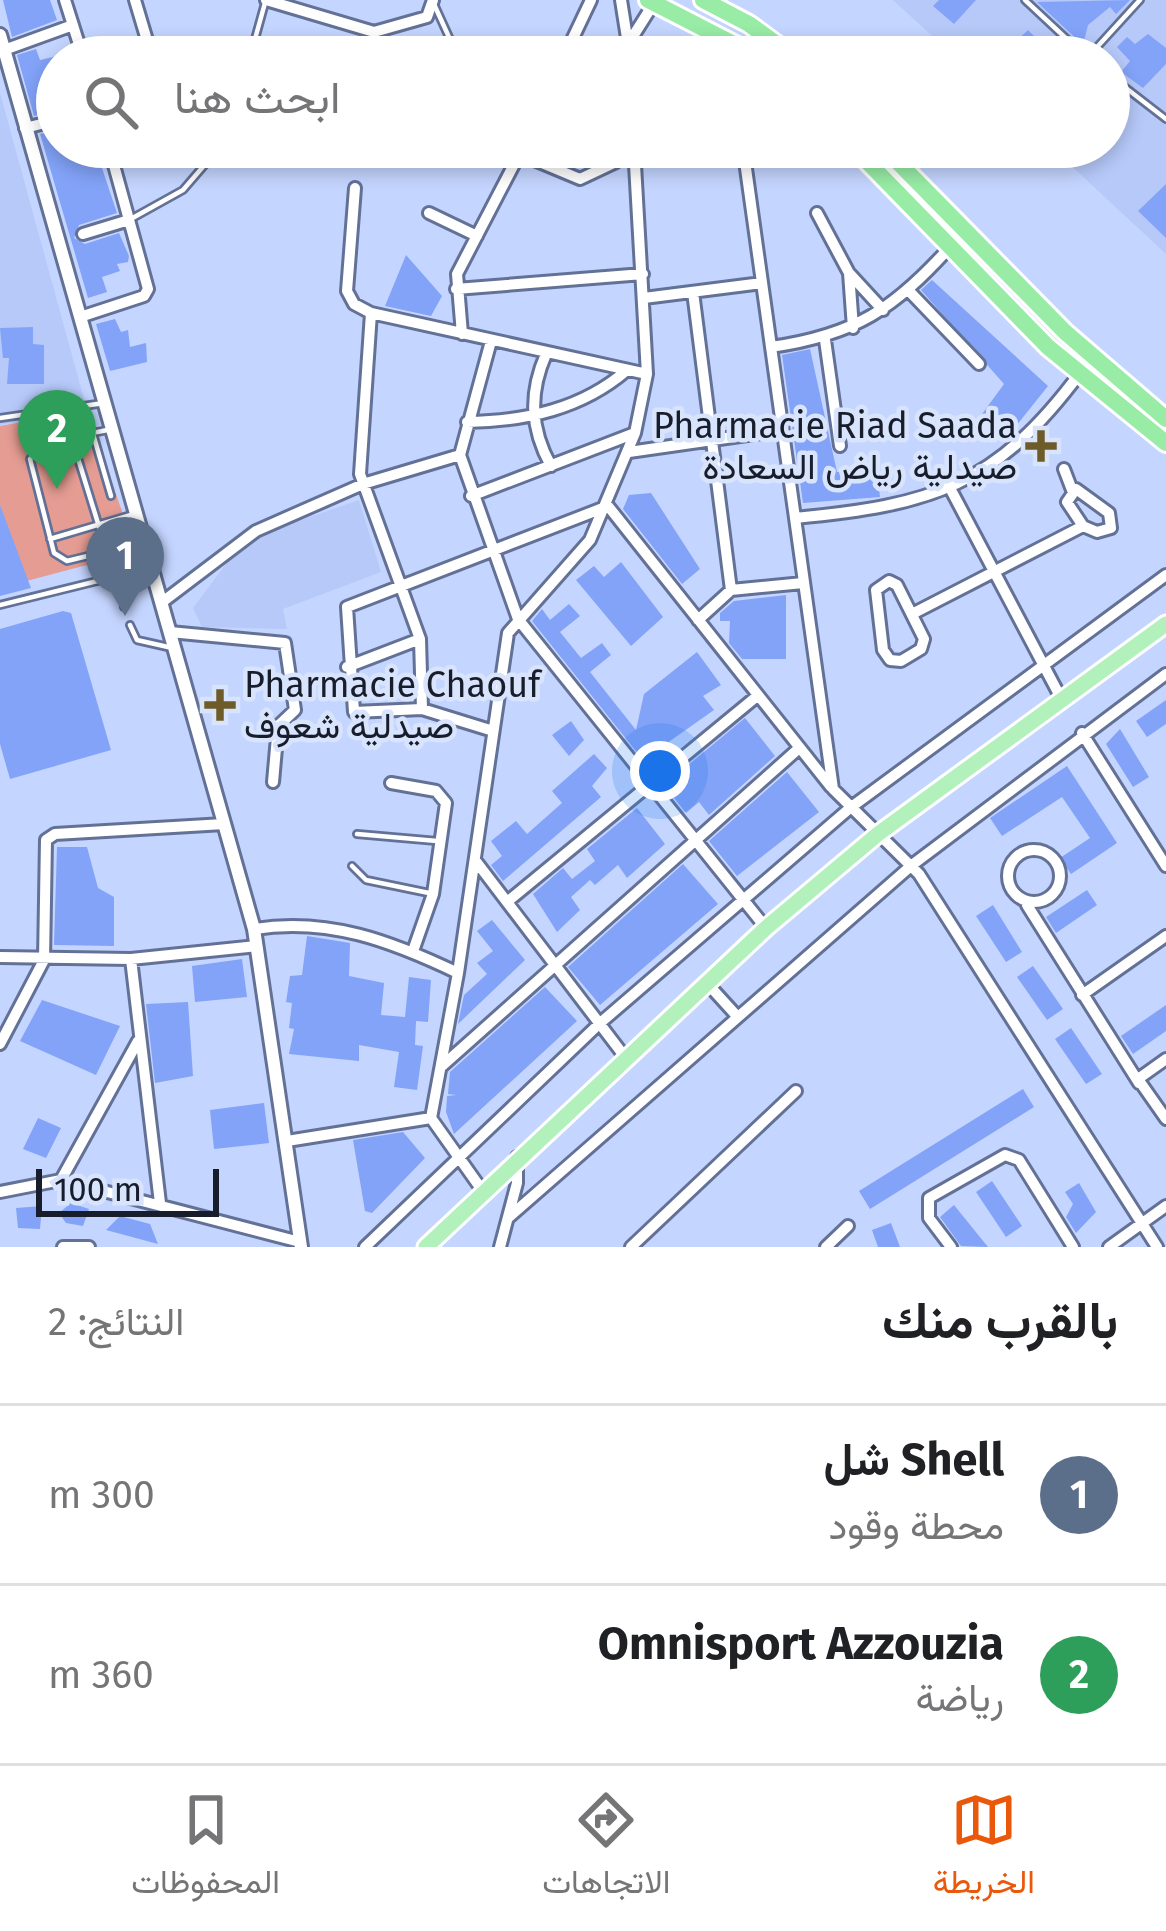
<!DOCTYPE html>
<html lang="ar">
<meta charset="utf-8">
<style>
:root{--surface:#fff;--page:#f6f6f6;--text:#202124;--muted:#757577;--line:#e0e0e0;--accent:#ea580c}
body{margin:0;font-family:"Fira Sans",Vazirmatn,sans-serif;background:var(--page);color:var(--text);direction:rtl}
.scale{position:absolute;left:36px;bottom:30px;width:183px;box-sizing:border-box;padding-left:12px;border:6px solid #181d2c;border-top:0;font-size:33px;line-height:42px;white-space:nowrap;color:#181d2c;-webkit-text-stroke:9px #d8e3fc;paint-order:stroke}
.you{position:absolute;left:660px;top:771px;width:42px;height:42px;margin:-30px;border:9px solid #fff;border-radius:50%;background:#1a73e8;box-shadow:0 0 0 18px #1a73e833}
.badge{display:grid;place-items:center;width:78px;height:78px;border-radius:50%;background:var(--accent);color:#fff;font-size:39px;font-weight:700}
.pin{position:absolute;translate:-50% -99px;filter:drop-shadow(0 3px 6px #0008)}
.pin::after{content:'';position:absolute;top:63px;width:42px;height:36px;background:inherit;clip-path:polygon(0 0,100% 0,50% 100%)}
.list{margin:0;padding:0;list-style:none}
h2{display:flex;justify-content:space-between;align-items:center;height:156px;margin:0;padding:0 48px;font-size:51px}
h2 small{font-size:39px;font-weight:400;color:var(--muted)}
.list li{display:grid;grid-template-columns:78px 1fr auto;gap:36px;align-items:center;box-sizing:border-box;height:180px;padding:0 48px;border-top:3px solid var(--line)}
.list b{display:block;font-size:45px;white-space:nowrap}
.list p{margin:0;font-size:39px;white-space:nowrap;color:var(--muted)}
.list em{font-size:39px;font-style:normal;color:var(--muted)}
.icon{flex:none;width:66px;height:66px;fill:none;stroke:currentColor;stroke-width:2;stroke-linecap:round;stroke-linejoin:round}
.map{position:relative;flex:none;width:1166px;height:1247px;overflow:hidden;direction:ltr}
.search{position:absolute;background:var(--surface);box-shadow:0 6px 18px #0003;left:36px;right:36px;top:36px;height:132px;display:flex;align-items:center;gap:30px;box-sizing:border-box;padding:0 42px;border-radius:66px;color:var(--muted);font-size:45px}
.sheet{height:516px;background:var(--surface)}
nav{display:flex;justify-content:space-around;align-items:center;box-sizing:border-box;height:168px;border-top:3px solid var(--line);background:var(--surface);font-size:33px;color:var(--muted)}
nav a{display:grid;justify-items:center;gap:6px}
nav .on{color:var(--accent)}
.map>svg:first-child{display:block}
.built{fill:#b6c9f9}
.green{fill:#e59c92}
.building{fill:#83a3f9}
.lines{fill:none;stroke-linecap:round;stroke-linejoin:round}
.service-casing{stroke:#637196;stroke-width:10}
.minor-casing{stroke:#637196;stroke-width:16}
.tertiary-casing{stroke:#637196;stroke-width:18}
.primary-casing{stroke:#fff;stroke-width:21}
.trunk-casing{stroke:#fff;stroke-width:22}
.service{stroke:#fff;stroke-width:4.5}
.minor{stroke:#fff;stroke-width:10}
.tertiary{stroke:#fff;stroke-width:12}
.primary{stroke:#b2f1bc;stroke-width:15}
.trunk{stroke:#98eca6;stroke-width:16}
.poi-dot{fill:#6e5b29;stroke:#d8e3fc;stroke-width:4.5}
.labels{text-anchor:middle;stroke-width:9;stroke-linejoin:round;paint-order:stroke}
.poi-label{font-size:36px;fill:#181d2c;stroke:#d8e3fc;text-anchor:end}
</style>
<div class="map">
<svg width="1166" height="1247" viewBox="0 0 1166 1247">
<rect width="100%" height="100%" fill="#c4d5ff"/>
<path class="built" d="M893,0h273v254l-115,-107h58v-90h-154z
M0,93l87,317 -87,15z
M359,500l22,72 -98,37 4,20 -85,-2 -9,-19 51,-68z"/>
<path class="green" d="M87,410l49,142 -136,36v-162z"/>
<path class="building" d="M3,0h47l7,20 -45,17z
M939,0h37l-22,24 -21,-18z
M1130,0l-14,14 -6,-7 -22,18 -5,20 -46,-43z
M1028,30l14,14 -13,13h-30z
M1148,34l18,14v16l-23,24 -22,-16 9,-11 -13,-14 10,-10 8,7z
M36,49l4,11 17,-4v54l-23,6 -17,-61z
M57,130v17h38l22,66 -38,12 -5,13 11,6 34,-11 10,23 -1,6 -11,2 3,7 -18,6 5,15 -19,6 -48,-164z
M1166,184v54l-28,-27z
M406,255l36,41 -11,20 -46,-10z
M932,280l116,106 -44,55 -27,-20 27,-37 -83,-94z
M115,319l6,13 7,-2 2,17 16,-4 1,19 -37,9 -14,-47z
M33,327v17l11,1v39h-37l2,-26h-6l-3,-30z
M810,349l27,123 40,-1 3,26 -77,6 -21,-148z
M651,493l49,76 -18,15 -59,-75 6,-14z
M0,505l31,83 -31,8z
M621,562l42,55 -32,29 -55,-66 18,-14 10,11z
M786,595v64h-44l-13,-16 1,-22h-10v-8l14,-12z
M569,604l11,12 -20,16 21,26 21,-15 9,12 -21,17 46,58 8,-36 53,-42 24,33 -18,11 11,14 -71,50 -111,-139 10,-12 8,11z
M63,611l8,2 40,137 -101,29 -10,-35v-115z
M1166,700v24l-19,13 -11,-16z
M745,718l30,38 -66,59 -10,-13 -13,11 -22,-28z
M571,721l13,19 -15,16 -17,-21z
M1120,729l29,48 -16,10 -27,-43z
M594,754l13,14 -15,18 9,11 -98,84 -12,-16 11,-9 -11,-15 25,-20 11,13 35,-31 -10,-12z
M1067,766l50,77 -46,31 -11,-16 30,-20 -28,-41 -60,39 -12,-18z
M787,772l32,40 -82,64 -28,-35z
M637,808l28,36 -38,34 -9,-13 -23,20 -5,-5 -19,17 9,13 -23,22 -24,-38 30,-26 9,11 23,-18 -8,-12z
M57,847h30l11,41 16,9v49l-60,-1z
M683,864l35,40 -118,101 -32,-38z
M1087,890l10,15 -41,28 -10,-16z
M993,905l29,47 -16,10 -30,-46z
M492,920l33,40 -67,64 6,-29 23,-21 -10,-11 16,-12 -16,-20z
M307,936l43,7 -1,33 35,7 -3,32 24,2 4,-40 22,3 -3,42 -12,-1 -1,24 8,1 -6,44 -23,-3 5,-35 -40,-7v16l-70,-7 5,-25 -5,-1 3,-25 -6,-1 4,-26 12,-1z
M242,959l5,38 -52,5 -3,-36z
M1033,966l30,43 -16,11 -30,-43z
M545,987l32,34 -123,113 -8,-22 1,-16 9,-1 -8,-1 2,-22z
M42,1000l78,26 -24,49 -76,-34z
M188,1002l5,74 -38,7 -9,-79z
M1166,1005v26l-33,23 -12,-18z
M1071,1028l31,46 -16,10 -31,-45z
M1023,1089l11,18 -164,102 -11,-18z
M264,1103l5,40 -55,6 -4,-39z
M38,1118l23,10 -15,30 -23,-9z
M403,1132l22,26 -53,55 -7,-2 -12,-71z
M992,1181l30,45 -16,11 -30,-45z
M1079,1183l17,29 -20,21 -10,-16 7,-13 -8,-12z
M71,1203l18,6 -6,17 -17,-3 -7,-10z
M954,1205l34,42 -27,-1 -21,-29z
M42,1206l-2,23 -22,-1 -2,-20z
M120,1216l30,8 8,20 -52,-14z
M891,1223l9,24h-22l-6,-17z"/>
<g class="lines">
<defs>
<path id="service" d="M1025,0l61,57
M433,2l20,44 26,3 2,8
M250,57l15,-54
M1088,57l52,-57
M1109,75l57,44
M129,220l54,-30 37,-43
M0,418l104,-15
M93,434l18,62
M72,439l33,107 -5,7 -33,8 -13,-8 -24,-94c14,-21 57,-24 82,-30
M50,539l81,-24
M0,605l146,-36
M124,607l1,-14 25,-13
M130,625l7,15 31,7
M357,834l80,7
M352,866l14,14 63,13"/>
<path id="minor" d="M65,0l18,57
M135,0l17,57
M266,0l108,32 53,-15 6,-17
M621,0l9,57
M630,41l24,-38
M4,50l69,-25
M564,57l27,-57
M25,128l32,-8
M743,147l90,642 86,85 238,373
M520,154l60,25 36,-17
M635,158l98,-11
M355,188l-8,103 7,13 17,9 276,61
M429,213l48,23
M817,213l32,60 34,37
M83,234l46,-14
M849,273l4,55
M456,289l187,-15
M693,292l38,298
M910,292l69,72
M644,298l118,-15
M371,313l-11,161 60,165 2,70
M80,317l64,-21 4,-7 -39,-142
M462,334l-5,-60 66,-127
M825,340l15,106
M491,341l-31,114 58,164 248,309
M771,347c84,-12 123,-38 179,-100
M546,354c-17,39 -16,74 5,112
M467,422c59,-1 115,-13 160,-52
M629,452l153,-22
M1064,469l8,21
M950,488l112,212
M1076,489l33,24 2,15 -14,4 -14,-6 -16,-24z
M471,496l164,-63
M795,518c136,-13 200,-31 285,-145
M889,581l8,4 27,54 -3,10 -20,12 -11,-1 -7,-10 -7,-60z
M161,603l95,-72 107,-47 97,-29
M912,614l171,-88
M698,620l33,-30 72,-7
M170,632l115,11 10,67 -17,16 -5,56
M347,667l73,-28
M490,730l-68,-21 -68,3 -7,-105 261,-101 223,281
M1082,733l84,133
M391,783l45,8 10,12 -13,91 -20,57
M1008 876a26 26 0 1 1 52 0a26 26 0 1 1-52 0Z
M475,860l150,197
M507,902l249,-205
M1027,905l112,178
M254,929c74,-12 137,12 204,44
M0,957l131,2 126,-13
M131,959l29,244
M706,982l30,33
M1082,995l84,-59
M0,1044l44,-84 2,-120 9,-6 169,-10
M1166,1059l-28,20 28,40
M442,1066l355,-316
M287,1141l144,-23
M61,1180l77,-139
M482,1190l-51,-72 27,-145 50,-340 82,-93 45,-107 12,-59 -13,-227
M0,1192l61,-12 239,62
M508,1218l404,-353 254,-191
M63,1247h26
M365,1247l234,-223 251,-216 316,-233
M500,1247l17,-64v-26
M631,1247l165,-156
M826,1247l22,-21
M951,1247l-22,-29v-20l76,-43 14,5 54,87
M1109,1247l57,-41"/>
<path id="tertiary" d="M0,35l254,894 47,318"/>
<path id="primary" d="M426,1247l340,-319 112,-94 288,-210"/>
<path id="trunk" d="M648,0l111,57
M703,0l46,24 45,33
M853,147l195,200 118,96
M883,147l182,185 101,87"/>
</defs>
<use href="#service" class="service-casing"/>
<use href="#minor" class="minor-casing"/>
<use href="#tertiary" class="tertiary-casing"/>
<use href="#primary" class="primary-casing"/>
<use href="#trunk" class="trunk-casing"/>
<use href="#service" class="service"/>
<use href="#minor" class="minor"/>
<use href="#tertiary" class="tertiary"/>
<use href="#primary" class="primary"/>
<use href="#trunk" class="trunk"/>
</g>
<g class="poi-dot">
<path d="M1035 428h12v12h12v12h-12v12h-12v-12h-12v-12h12z"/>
<path d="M214 687h12v12h12v12h-12v12h-12v-12h-12v-12h12z"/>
</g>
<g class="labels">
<g class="poi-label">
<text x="1017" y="438">Pharmacie Riad Saada<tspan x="1017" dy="41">صيدلية رياض السعادة</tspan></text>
<text x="244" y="697" text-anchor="start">Pharmacie Chaouf<tspan x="244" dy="41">صيدلية شعوف</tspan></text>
</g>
</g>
</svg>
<div class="scale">100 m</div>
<div class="you"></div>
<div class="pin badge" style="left:125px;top:616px;background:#5c6f8a">1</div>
<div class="pin badge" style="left:57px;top:489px;background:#2e9e5b">2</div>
<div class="search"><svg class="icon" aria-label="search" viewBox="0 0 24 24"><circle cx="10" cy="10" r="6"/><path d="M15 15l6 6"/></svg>ابحث هنا</div>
</div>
<section class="sheet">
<h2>بالقرب منك<small>النتائج: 2</small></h2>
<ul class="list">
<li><span class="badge" style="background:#5c6f8a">1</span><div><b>Shell شل</b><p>محطة وقود</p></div><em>300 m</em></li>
<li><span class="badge" style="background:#2e9e5b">2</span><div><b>Omnisport Azzouzia</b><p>رياضة</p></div><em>360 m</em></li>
</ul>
</section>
<nav>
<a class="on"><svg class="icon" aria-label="map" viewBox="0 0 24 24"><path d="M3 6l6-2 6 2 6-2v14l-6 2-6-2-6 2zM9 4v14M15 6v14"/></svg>الخريطة</a>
<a><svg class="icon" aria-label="directions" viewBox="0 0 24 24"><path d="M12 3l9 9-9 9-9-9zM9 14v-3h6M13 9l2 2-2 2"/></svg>الاتجاهات</a>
<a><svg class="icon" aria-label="saved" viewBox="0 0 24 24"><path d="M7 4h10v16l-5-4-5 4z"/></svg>المحفوظات</a>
</nav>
